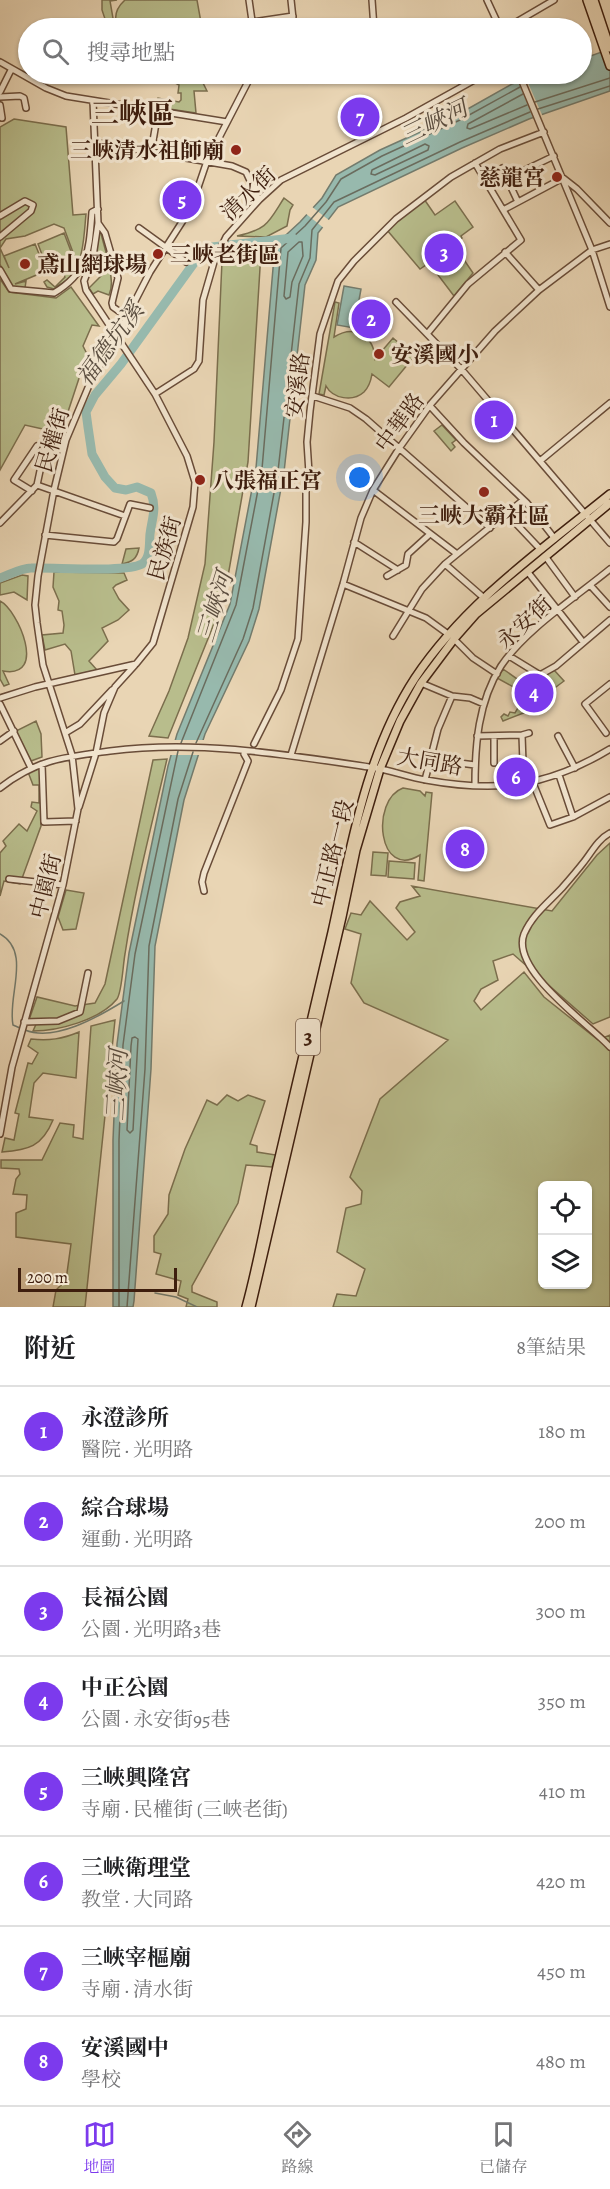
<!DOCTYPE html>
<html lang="zh-TW">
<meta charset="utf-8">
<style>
:root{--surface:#fff;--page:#f6f6f6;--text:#202124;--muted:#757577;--line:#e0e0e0;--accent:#7c3aed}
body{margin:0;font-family:Alegreya,"Noto Serif TC",serif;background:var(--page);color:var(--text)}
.controls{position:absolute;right:18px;bottom:18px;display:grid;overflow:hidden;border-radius:9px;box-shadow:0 2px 4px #0004}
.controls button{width:54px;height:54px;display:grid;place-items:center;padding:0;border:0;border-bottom:2px solid var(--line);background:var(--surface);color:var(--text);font:30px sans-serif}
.scale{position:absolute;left:18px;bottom:15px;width:159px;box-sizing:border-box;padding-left:6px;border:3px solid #3e1e0e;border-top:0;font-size:16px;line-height:21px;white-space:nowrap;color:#3e1e0e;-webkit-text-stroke:4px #f1e4ce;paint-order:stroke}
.you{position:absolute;left:360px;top:478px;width:21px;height:21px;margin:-15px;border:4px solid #fff;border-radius:50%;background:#1a73e8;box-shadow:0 0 0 9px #1a73e833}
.badge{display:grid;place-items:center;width:39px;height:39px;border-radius:50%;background:var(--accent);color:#fff;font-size:20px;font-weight:700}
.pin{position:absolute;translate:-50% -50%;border:3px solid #fff;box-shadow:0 2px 6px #0006}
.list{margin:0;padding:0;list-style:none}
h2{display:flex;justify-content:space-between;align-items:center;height:78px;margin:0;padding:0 24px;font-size:26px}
h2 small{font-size:20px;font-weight:400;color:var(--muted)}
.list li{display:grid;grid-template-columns:39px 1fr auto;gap:18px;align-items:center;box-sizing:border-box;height:90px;padding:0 24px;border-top:2px solid var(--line)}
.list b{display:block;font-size:22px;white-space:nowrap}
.list p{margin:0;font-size:20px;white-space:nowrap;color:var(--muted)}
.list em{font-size:20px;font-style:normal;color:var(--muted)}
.icon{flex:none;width:33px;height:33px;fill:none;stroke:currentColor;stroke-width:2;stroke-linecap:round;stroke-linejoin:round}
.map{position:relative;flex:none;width:610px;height:1307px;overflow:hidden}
.search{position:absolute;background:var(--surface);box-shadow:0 2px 4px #0004;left:18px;right:18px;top:18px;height:66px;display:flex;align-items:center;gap:15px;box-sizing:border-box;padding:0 21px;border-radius:33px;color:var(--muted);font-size:22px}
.sheet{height:798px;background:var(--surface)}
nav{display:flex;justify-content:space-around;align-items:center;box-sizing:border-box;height:84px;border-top:2px solid var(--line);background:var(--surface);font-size:16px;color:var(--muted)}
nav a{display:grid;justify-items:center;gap:3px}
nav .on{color:var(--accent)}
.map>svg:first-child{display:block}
.green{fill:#b8bd8c;stroke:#7b6e4d;stroke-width:1.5;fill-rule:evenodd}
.water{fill:#97b9ad;stroke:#737b6d;stroke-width:1.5}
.pier{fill:#e9d5b4}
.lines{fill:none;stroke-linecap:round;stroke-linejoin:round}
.shore{stroke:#6a6c5e;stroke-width:1.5}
.stream{stroke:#737b6d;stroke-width:1.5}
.river{stroke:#97b9ad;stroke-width:9}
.minor-casing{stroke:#694c38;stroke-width:8}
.major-casing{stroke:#3e1e0e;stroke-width:10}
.minor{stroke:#f1e4ce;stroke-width:5}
.major{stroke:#e9d5b4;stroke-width:7}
.poi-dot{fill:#8f2418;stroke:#f1e4ce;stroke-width:2}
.labels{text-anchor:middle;stroke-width:6;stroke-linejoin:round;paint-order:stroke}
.shield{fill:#f1e4ce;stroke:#745948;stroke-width:1.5}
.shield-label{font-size:21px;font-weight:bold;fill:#3e1e0e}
.poi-label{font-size:22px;font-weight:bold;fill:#3e1e0e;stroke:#f1e4ce;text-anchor:start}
.street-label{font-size:22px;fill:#3e1e0e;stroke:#f1e4ce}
.water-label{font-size:24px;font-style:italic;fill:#594c3e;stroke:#f1e4ce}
.district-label{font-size:28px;font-weight:bold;fill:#3e1e0e;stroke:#f1e4ce}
</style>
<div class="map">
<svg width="610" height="1307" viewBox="0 0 610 1307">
<rect width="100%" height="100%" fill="#e9d5b4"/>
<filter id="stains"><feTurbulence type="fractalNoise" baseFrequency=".00333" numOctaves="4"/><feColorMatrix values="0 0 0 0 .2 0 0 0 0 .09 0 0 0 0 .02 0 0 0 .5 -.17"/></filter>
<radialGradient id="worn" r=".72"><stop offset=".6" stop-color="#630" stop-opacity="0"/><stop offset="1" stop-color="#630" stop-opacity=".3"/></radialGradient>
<path class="green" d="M102,0h15l-7,1 4,23 -7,1 -5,-15z
M125,0h72l5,28h-84c-5,-11 -2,-20 7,-28z
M286,18l1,10h-20l-2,-7z
M149,74h42l2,4 8,1 6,12h-13l2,22 -40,-6 2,-9 21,4 2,-2v-7h-3l1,-8 -9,-5 -18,2z
M14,119l52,8 7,88 13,-1c-2,20 -2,47 -16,63 -4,4 -11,8 -16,12l-7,-2 -3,-5 3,-2 8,7 10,-10 -7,-15 16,-7 -10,-27 -10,-4 -29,12 -19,3 -6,9 9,20 -5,-12 31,-12 11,27 -31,13 11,-3 -1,7 -12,-1 -9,-13 -4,-10v-137z
M284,198l9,7 -3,5 -3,16 -21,11 -29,-1c31,-7 31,-13 47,-38z
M424,199l11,16 20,-14 18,26 -12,9 1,2 -8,7 19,28 -19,23 -25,-33 -9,6 -33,-39z
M100,230l7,26 -18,20 6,-17z
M64,233l8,21 -26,11 -8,-21z
M241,248l20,4 -13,210 -24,137 -56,139 -19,-2 20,-45 19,-53 17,-74 9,-122 8,-181 4,-8z
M109,268c3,10 4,18 0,27l-11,-4 -5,3 -4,-6z
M0,279l9,13 47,6 15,-11 28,39 -7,-1 -9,21 4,8 -26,79 -36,-8 -25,45z
M335,302l4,1 -5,34c21,-13 40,-1 41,22l18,-21 14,12 6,8 -24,29 -17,-13c-1,6 -3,13 -8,18 -11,10 -31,7 -38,-6l-2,9 -5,-1z
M361,302l25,5 -5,28 -25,-4z
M442,425l14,15 -4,3 3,4 -4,4 -17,-20z
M139,548c-2,11 -7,14 -17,16l4,-15z
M54,572l70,1 3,7 -11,5 -3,3 6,11 10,11 -11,10 -16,8 6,13 -19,20 8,9 -22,5 -4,-24 -6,-7 -20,6 -3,-15 21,-2 1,-8 -2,-14 -4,-1 1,-9 -6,-14z
M22,575l6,1 -1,24 -13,-8 -14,3v-12z
M0,601c18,9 48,78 3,70l6,13 -5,2 -4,-7z
M503,669l27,19 6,-7 18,-11 10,11 -20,15 -5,8 -13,8 -23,9 -2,-4 3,-3 4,2 2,-4 5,1 7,-12 -3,-11 -22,-12z
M36,721l5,13 1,23 -11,4 -15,-30z
M167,759c-15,65 -32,129 -42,195 -2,10 -3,38 -8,45 -17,21 -59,32 -84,32l4,-9 -8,-2 8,-23 38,9 20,-3 10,-19 48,-224z
M40,767l1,59 -21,58 -16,-3 -4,15v-43l6,-7 -3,-5 16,-17 8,7 10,-20 -6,-4 1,-5 7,1v-18h-6l-5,-13z
M403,788l17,3 5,5 1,-4 6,1 -8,88 -6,-1 2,-25c-42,26 -50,-55 -17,-67z
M610,843v174l-17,7 -80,-70 -20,7 5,19 -17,9 -7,12 7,9 43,-38 20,25 54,43 12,-5v272h-277l4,-13 19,2 9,-27 -28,-17 9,-44 15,-4 1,-13 -12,-14 30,-78 68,-59 -84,-37 -13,-20 10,-49 -16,-5 6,-16 10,2 9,-14 37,39 8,-8 -19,-24 4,-6 20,-6 -8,-10 140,25 45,-56zM542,1186h46v98h-46z
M373,852l15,1 -2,23 -15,-1z
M389,861l26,2 -1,16 -26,-2z
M66,890l18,3 -8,36 -13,1 -5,-13z
M115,1020l-30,287h-32l3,-17 10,-10 5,-36 -55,-7v-24l10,-4 1,-14 -14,-1 3,-15 4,-5 -1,-5 -18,-1v-8h41l18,-37 14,2 -1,12 10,2 8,-113z
M79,1032l-3,46 -33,-5 -9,10 -5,34 24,3c-11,27 -25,30 -51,32l3,-14 9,2 5,-26 -4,-1 13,-50 4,1 6,-11 -10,-7 3,-7c18,2 31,0 48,-7z
M227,1095l11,6 10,-6 17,6 -15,43 7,2v6l19,3 -4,12 -26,-2 -8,38 -46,83v6l25,10v5h-31l2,-8 -10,-4 3,-14 -25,-7 5,-20 -7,-2v-16l14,-22 1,-19 16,-46 22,-49 10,5z"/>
<path class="water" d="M610,49v42l-81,28 -67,29 -124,59 -20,26 -2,27 -11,25 -21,187 -25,137 -10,32 -44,93 -21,66 -29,146 -4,123 -17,232 -1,6h-20v-167l4,-96 12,-91 39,-187 9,-32 53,-130 26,-136 19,-223 25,-23 22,-24 14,-23 44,-25 77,-35 55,-31 29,-10h41v-15z
M344,286l17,3 -7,39 -17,-3z"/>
<path class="pier" d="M525,76l18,41 -9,3 -17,-41z
M311,206l19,15 -5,8 -20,-16z
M172,740h34l-5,15h-33z"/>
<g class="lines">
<path class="shore" d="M523,94l-55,30 -1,4 3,1 57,-24
M535,102l75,-24
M538,109l72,-23
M425,144l4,2 -1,4 -53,25 -4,-1 1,-4z
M302,242l1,14 -11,26 -2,15 -4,2 -2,-3 4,-44 11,-10z
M181,743l55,-138 26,-136 19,-221 24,-22 21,-24 15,-23 41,-23 78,-36 60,-33
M196,743l47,-104 10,-31 25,-137 21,-187 11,-26 2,-28 22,-28 126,-60 70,-30
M135,1037l3,2 -5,91 -3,3 -3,-3 4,-84 1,-8z
M119,1307v-167l4,-95 12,-91 43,-203
M127,1307l18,-238 4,-123 29,-147 15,-47"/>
<path class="stream" d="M0,934c32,18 7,62 13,91l7,3
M25,1030c30,12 73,-13 99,-29
M155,1293l21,4 21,10"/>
<path class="river" d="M0,578c9,-3 21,-10 31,-10 23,-1 95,5 111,-4 9,-6 7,-21 8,-30 2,-16 7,-25 1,-41l-14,-6 -11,3 -11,-2 -10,-11 -13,-23 -4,-27 -2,-15 9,-17 26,-31 73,-101 18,-16 81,-9"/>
<defs>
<path id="minor" d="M249,0l4,28
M291,0l3,28
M372,0l2,28
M487,0l13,28
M252,22l41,-6
M506,28l48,-28
M0,62l46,26 20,8 161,26
M519,74l73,176 18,57
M0,92l11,-22
M0,97l20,-1 4,2 2,10
M0,105l2,13
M94,142l138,24 14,6 13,28
M151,153l7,-42
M502,168l16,34
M490,187l64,-31
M503,210l60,-32 14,11 33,34
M0,216l25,-15 8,4 -2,6 -31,26
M98,223l7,10 13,45 -6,25 1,4 14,10
M139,228l47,34
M505,252l34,38
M0,270l11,19 43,4c35,-21 35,-43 38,-81l6,-3
M396,302l66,68 148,173
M427,334l41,-50 53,-44 -46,-77
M155,394l39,-25 5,-8 4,-61 11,-38 12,-25 33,-37 22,-20 125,-62 79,-44
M313,396l37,12 16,11 124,109
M430,406l34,37 63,60 28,36
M540,461l70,-58
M37,485l7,-33 14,-11 8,-1
M373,490l84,64
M32,491l-18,-11 23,-34
M507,514l34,36
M0,523l37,-38 88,31
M45,535l69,7 3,-3 13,-35 20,4
M354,542l44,28
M545,556l30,41
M445,564l39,34
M527,571l56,71
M387,576l19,-11 2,-11 22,-20
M343,584l83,34 22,16
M590,585l20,22
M393,636l29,-47 23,-25 77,-63
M454,639l19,19 24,16
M509,656l31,19 16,-9 54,-46
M421,683l31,13 18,2 14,6
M0,698l35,-11 101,-23 17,-21 40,-136 2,-25 -8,-26 -32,-62 -69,-104 -2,-9 9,-24 5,-34 -5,-122
M0,704l31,64
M65,733l15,-9 32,-34
M606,733l-21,-29 25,-20
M522,735l1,28
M477,736l45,-1 7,-2
M494,736v27
M558,736l17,32
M0,741l14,-10
M254,744l27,-54 17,-51 8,-117v-32l3,-17 -2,-31 3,-31 10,-77 18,-53 16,-20 42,-42 55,-42 49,-28 44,-17
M291,755l52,-171 18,-66 12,-28 27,-43 30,-42 65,-74 44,-41 53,-40 18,-6
M429,759l46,6
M42,764l2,58 32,-1
M425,780l13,-51 14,-33
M533,783l17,42 23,-8 -14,-42
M475,786c0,-41 3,-84 26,-120 24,-36 75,-69 109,-97
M0,788c37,-29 65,-31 110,-37 87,-11 173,3 259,16 19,2 38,10 57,13 71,13 122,7 184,-31
M79,807l17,-54 8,-40 11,-26 20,-22
M573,817l37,-20
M610,833c-13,7 -18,19 -27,30 -7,9 -14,17 -21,25 -14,15 -30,27 -38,46 -14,36 65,90 86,113
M9,879l54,6
M204,891l-2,-9 2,-9 44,-112 -4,-7
M24,1022l34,-1 22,-9 8,-39
M0,1134l12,-67 51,-182 15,-76 -6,-54 -29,-90 -6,-42 -2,-18 3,-29 16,-86 12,-50 24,-57 26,-45 34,-66 41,-64 16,-47 45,-87"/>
<path id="major" d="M587,0l23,66
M594,0l16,48
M246,1307c13,-47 21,-97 32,-145 18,-77 36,-153 54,-230 19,-86 34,-179 83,-254 50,-75 126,-128 195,-184
M251,1307l91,-390 14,-67 24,-81 20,-48 21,-38 33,-44 22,-25 134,-111"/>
</defs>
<use href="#minor" class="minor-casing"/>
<use href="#major" class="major-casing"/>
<use href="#minor" class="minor"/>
<use href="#major" class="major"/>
</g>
<g class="poi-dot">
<circle cx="236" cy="150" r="6"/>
<circle cx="557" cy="177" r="6"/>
<circle cx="158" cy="254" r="6"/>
<circle cx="25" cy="264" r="6"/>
<circle cx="379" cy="354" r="6"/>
<circle cx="200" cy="480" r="6"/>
<circle cx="484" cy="492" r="6"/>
</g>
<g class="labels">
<rect class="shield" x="296" y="1019" width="24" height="36" rx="4.5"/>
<g class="shield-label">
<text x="308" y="1044">3</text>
</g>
<g class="poi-label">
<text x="224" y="158" text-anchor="end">三峽清水祖師廟</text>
<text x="545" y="185" text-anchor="end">慈龍宮</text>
<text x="170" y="262">三峽老街區</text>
<text x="37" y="272">鳶山網球場</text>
<text x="391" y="362">安溪國小</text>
<text x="212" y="488">八張福正宮</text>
<text x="484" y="523" text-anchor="middle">三峽大霸社區</text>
</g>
<g class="street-label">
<text transform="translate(248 193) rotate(-44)" y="8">清水街</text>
<text transform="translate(297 385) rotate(-83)" y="8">安溪路</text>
<text transform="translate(399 422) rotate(-54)" y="8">中華路</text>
<text transform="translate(52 440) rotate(-73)" y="8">民權街</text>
<text transform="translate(164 548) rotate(-74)" y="8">民族街</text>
<text transform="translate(524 622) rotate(-43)" y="8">永安街</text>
<text transform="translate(430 761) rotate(10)" y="8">大同路</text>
<text transform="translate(332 853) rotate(-76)" y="8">中正路一段</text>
<text transform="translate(45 886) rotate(-76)" y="8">中園街</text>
</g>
<g class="water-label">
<text transform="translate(434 122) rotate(-26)" y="8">三峽河</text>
<text transform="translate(110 344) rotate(-54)" y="8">福德坑溪</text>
<text transform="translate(215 607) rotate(-73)" y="8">三峽河</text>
<text transform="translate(117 1085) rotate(-87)" y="8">三峽河</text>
</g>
<g class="district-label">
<text x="133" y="123">三峽區</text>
</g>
</g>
<rect width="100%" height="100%" filter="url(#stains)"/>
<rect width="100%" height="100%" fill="url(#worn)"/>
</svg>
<div class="controls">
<button><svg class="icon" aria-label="locate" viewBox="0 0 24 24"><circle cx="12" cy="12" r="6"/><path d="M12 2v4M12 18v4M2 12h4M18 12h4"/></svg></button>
<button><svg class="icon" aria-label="layers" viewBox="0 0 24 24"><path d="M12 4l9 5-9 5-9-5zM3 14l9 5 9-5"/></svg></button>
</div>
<div class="scale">200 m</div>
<div class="you"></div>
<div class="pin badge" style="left:494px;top:420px">1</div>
<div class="pin badge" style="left:371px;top:319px">2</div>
<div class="pin badge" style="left:444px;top:253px">3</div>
<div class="pin badge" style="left:534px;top:693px">4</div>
<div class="pin badge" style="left:182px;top:200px">5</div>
<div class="pin badge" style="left:516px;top:777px">6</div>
<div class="pin badge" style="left:360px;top:117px">7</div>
<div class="pin badge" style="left:465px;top:849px">8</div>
<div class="search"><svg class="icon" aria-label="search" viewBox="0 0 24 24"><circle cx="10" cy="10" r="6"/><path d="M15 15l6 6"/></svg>搜尋地點</div>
</div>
<section class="sheet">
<h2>附近<small>8筆結果</small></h2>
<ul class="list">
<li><span class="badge">1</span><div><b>永澄診所</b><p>醫院 · 光明路</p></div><em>180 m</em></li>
<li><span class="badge">2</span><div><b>綜合球場</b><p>運動 · 光明路</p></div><em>200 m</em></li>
<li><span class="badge">3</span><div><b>長福公園</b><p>公園 · 光明路3巷</p></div><em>300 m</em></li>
<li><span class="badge">4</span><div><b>中正公園</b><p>公園 · 永安街95巷</p></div><em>350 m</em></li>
<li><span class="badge">5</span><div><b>三峽興隆宮</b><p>寺廟 · 民權街 (三峽老街)</p></div><em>410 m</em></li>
<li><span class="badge">6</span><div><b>三峽衛理堂</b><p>教堂 · 大同路</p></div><em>420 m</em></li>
<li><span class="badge">7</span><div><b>三峽宰樞廟</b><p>寺廟 · 清水街</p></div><em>450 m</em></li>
<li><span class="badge">8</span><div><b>安溪國中</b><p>學校</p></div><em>480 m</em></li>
</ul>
</section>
<nav>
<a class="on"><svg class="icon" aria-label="map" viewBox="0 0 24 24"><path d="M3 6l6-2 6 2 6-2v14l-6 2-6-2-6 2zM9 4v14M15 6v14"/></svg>地圖</a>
<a><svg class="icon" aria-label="directions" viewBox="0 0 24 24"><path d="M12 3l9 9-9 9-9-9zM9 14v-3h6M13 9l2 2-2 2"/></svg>路線</a>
<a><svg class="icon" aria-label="saved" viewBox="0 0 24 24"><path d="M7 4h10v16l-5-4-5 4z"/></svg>已儲存</a>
</nav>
